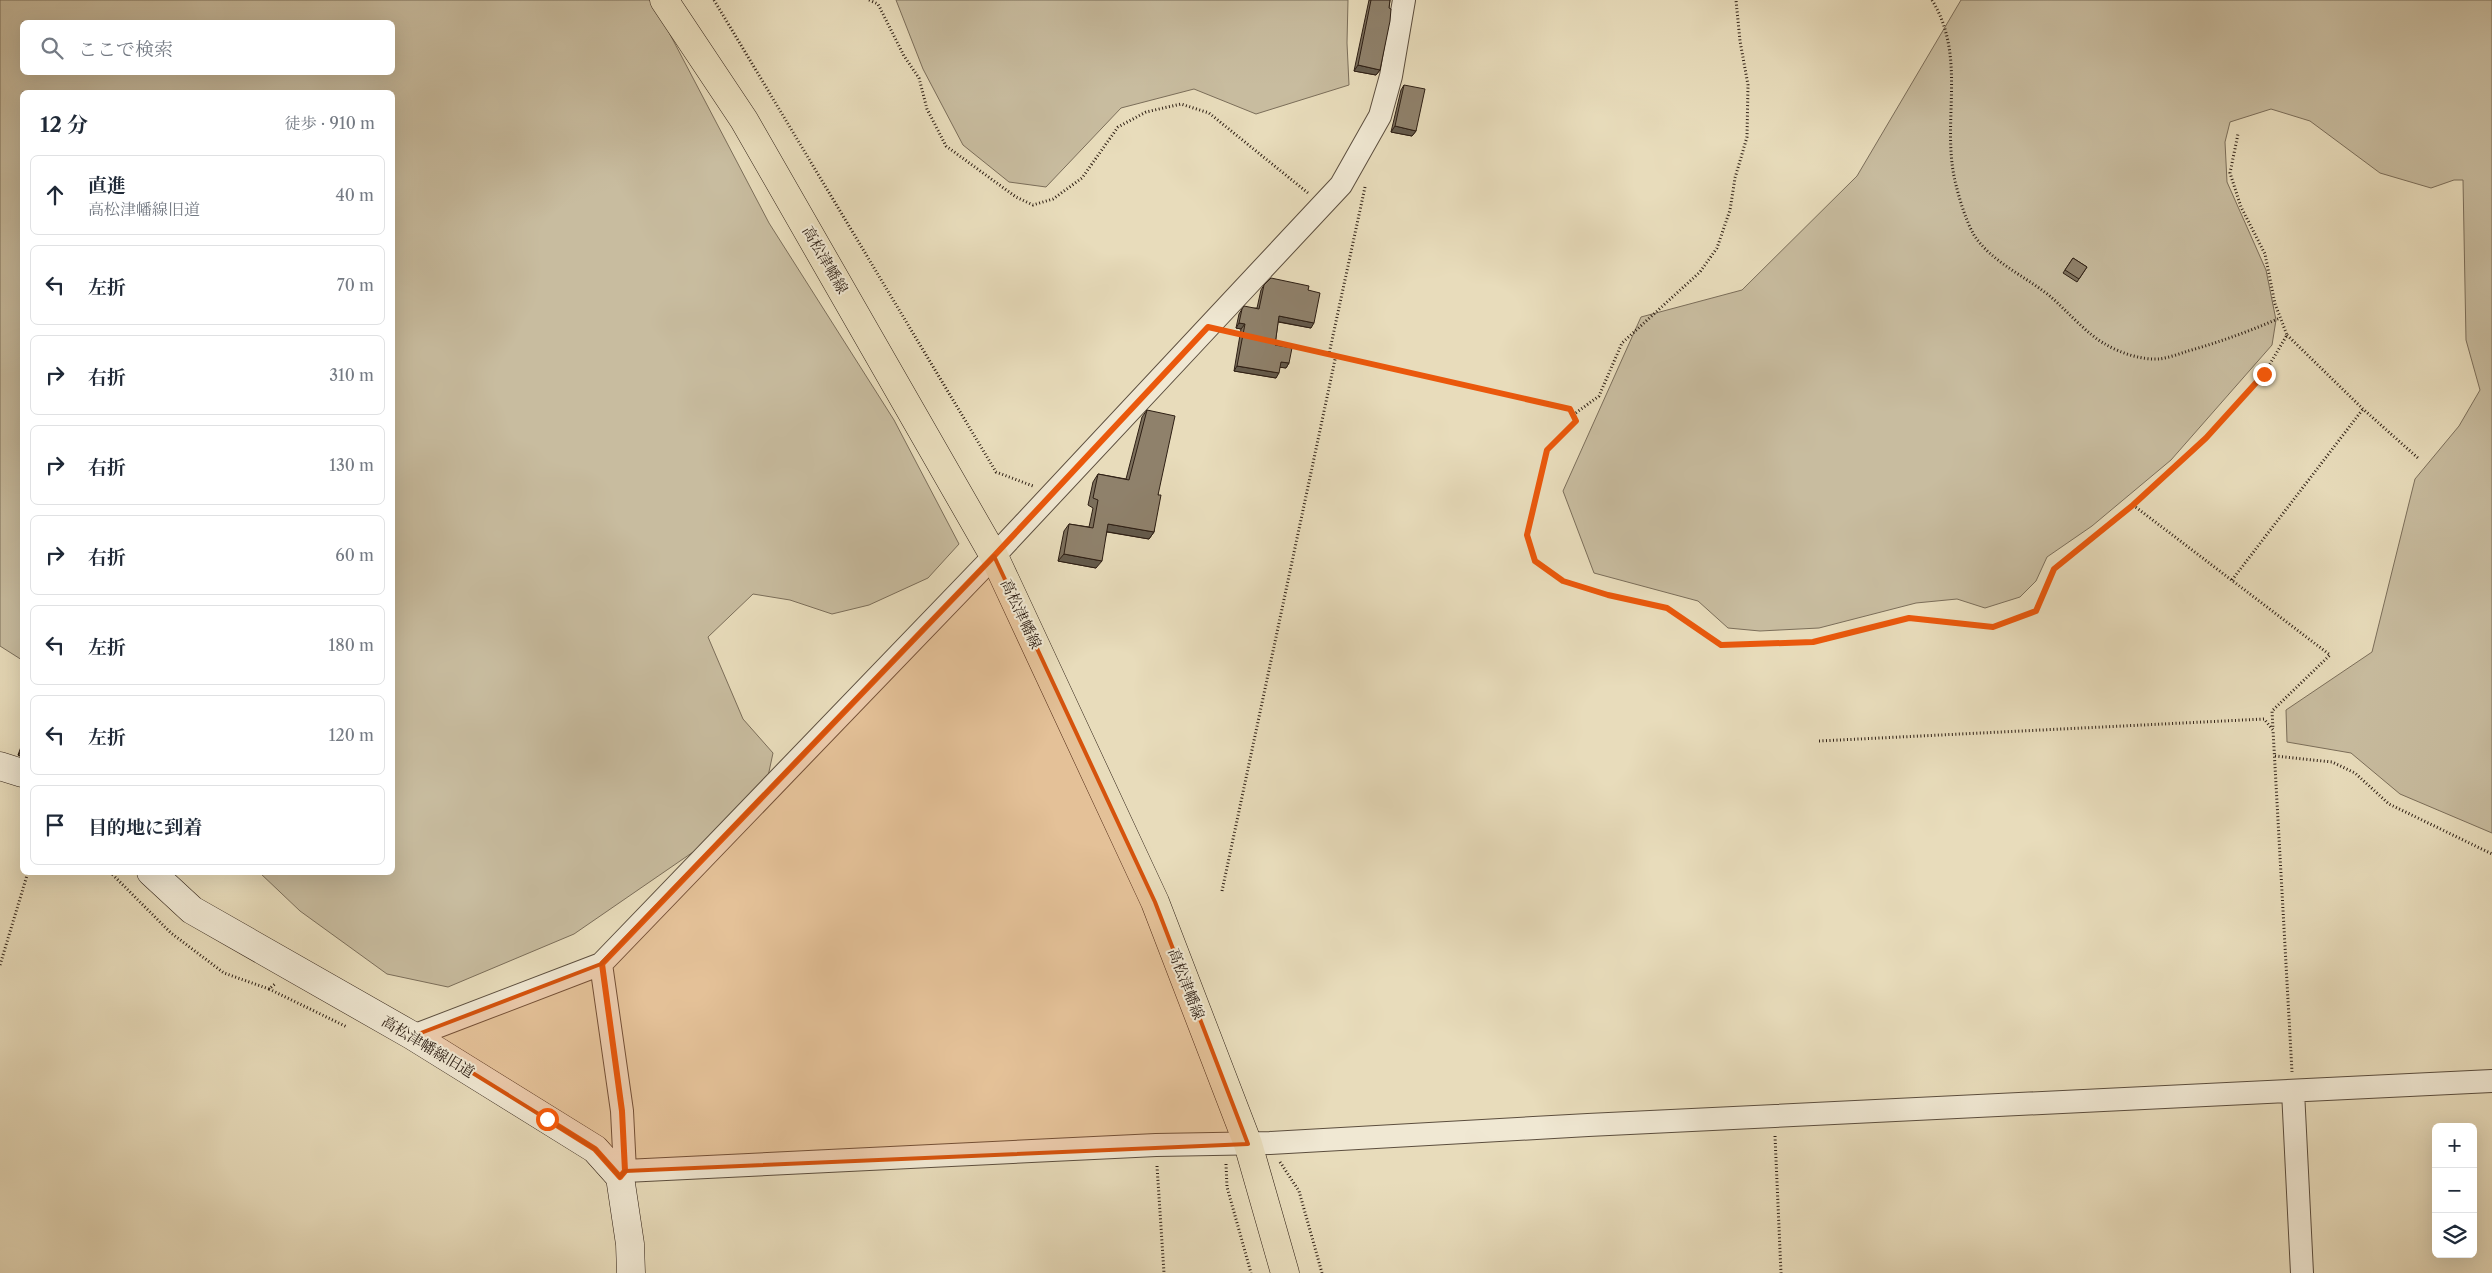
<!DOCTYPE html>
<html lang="ja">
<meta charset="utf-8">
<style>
:root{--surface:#fff;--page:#f6f6f7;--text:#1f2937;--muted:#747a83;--line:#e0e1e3}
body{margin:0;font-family:"Libre Caslon Text","Noto Serif JP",serif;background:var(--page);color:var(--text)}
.controls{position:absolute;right:15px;bottom:15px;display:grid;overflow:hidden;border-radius:8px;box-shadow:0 5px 20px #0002}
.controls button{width:45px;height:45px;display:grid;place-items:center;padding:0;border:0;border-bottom:1px solid var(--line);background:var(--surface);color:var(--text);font:25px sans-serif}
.stop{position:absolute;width:15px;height:15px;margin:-11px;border:4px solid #ea580c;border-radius:50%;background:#fff}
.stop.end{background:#ea580c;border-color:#fff;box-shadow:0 1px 5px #0008}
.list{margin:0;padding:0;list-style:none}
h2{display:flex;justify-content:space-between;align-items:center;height:65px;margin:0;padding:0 20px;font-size:21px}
h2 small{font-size:16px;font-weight:400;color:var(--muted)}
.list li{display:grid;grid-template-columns:32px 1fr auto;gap:15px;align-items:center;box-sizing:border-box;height:80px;margin:0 10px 10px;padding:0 10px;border:1px solid var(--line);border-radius:8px}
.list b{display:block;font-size:19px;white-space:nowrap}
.list p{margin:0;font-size:16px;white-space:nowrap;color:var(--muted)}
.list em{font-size:16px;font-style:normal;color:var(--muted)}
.icon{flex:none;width:28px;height:28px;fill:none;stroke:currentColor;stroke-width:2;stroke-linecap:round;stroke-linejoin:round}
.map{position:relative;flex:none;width:2492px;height:1273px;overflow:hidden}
.search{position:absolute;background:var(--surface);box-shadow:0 5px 20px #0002;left:20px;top:20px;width:375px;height:55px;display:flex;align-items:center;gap:12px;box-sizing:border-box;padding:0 18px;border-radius:8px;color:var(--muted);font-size:19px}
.panel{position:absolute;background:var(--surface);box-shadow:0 5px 20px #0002;left:20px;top:90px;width:375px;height:785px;border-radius:8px}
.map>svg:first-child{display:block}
.green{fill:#c8bc9f;stroke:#7b6e5a;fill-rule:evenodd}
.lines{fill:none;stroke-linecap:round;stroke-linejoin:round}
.street-casing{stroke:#5c4e3e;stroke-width:24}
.secondary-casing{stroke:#2e1f14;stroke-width:29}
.primary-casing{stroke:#2e1f14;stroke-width:29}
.path{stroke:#2e1f14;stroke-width:3;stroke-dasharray:1 2.5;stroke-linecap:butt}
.street{stroke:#f0e8d3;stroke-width:22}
.secondary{stroke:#f0e8d3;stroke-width:28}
.primary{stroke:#e8dcbb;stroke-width:28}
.wall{fill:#7b6f5c;stroke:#2e1f14}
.shaded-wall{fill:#645a4b;stroke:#2e1f14}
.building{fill:#8f816b;stroke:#2e1f14}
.route{stroke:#ea580c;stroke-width:6}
.marked{fill:#d5530d;fill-opacity:0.2;stroke:#d5530d;stroke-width:4;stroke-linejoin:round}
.labels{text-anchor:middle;stroke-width:4;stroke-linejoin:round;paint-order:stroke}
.street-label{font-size:15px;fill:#2e1f14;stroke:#f0e8d3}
</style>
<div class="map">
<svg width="2492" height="1273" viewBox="0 0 2492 1273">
<rect width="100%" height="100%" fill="#e8dcbb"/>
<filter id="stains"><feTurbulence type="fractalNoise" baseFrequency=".004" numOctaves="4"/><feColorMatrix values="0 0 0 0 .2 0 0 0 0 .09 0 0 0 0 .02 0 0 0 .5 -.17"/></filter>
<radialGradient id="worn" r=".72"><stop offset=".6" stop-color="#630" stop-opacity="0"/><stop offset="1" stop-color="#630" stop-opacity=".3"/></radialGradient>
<path class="green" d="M0,0h652l117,223 125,197 65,124 -31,34 -59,27 -37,9 -42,-14 -37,-6 -45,43 35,82 30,34 -6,28 -55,58 -138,95 -126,53 -61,-13 -87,-63 -40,-38 132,-1v-780h-370v568l-22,-14zM22,22h370v50h-370z
M896,0h452l-1,43 2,42 -93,29 -62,-25 -73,19 -75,79 -37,-5 -46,-37 -40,-76z
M1961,0h531v833l-92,-39 -49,-41 -64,-11 -1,-32 86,-58 43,-173 44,-53 21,-36 -14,-50 -3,-160h-9l-23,8 -51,-15 -70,-52 -39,-12 -41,13 -5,20 2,40 39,88 10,50 -4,25 -101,115 -79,66 -45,31 -11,24 -16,16 -35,11 -28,-9 -41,4 -97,25 -59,3 -32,-3 -30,-27 -104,-28 -31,-82 78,-174 101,-27 115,-114z"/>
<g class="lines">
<defs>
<path id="street" d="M601,964l21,147 3,60 -5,6
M413,1036l188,-72 393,-408 347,-371 39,-69 11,-40 13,-76
M2293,1091l9,182
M625,1171l531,-26 114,-2 318,-18 904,-44"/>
<path id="secondary" d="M0,766l22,7
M151,872l41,38 221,126 182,113 25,28 10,67 1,29"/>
<path id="primary" d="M664,0l80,120 250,436 161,346 93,242 37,129"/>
</defs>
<use href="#street" class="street-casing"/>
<use href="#secondary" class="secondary-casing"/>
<use href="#primary" class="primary-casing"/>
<path class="path" d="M714,0l282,472 37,14
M869,0l9,4 26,52 15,22 8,31 19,37 70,51 17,8 20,-6 29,-21 36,-51 28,-15 35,-8 28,9 99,80
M1932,0c36,59 8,123 24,185 4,16 10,36 18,50 17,27 53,42 77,62 15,13 37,38 54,47 15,9 36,16 54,15 9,-1 20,-5 29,-8 32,-9 62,-20 92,-33
M1365,187l-36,167 241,55 6,12 -29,29 -20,85 8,26 28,20 45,14 59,13 54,37 92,-2 96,-25 84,9 42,-16 19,-42 79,-64 73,-67 58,-64 23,-39 -12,-31 -10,-50 -24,-47 -11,-34 8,-39
M2287,335l76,74 56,50
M1271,341l58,13
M1573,415l26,-19 23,-53 78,-71 17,-24 13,-38 5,-32 12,-41 1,-52 -8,-44 -4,-41
M2133,505l197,150 -58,56 1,18
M2232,580l131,-171
M1819,741l445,-22 9,11 19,342
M2275,756l57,6 23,11 34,31 103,50
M110,872l61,61 53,40 45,16 6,-5
M1222,891l114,-536
M0,965l28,-93
M269,989l78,38
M1775,1136l6,137
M1280,1162l19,29 23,82
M1226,1164l1,23 24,86
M1157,1166l7,107"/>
<use href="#street" class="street"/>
<use href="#secondary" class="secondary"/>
<use href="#primary" class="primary"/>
</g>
<path class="wall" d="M1369,0h21l-10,70 -4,5 -22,-4z
M1404,85l12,46 -4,5 -21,-4 10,-42z
M2073,258l14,9 -10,15 -14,-9z
M1264,285l44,5 3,38 -33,-6 -3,23 14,18 -3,5 -6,-1 -4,11 -42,-7 7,-42 -5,-1 3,-14 3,-5 15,-1 4,-18z
M1147,410l11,85 -4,37 -5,7 -42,-7 -11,36 -38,-7 6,-30 5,-7 20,3 4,-19 -5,-3 5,-23 5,-8 28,5 16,-62z
M22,744v13l-4,-2z"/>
<path class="shaded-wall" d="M1358,65l22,5 -4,5 -22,-4z
M1395,126l21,5 -4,5 -21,-4z
M1279,316l35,7 -3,5 -36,-7z
M1239,323l6,1 -4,5 -5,-1z
M1281,362l8,1 -3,5 -8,-1z
M1237,366l42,7 -3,5 -42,-7z
M1108,524l46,8 -5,7 -46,-8z
M1064,554l38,7 -6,7 -38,-7z
M22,750v7l-4,-2z"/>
<path class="building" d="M1371,0h19l-1,8 2,1 -1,12 -10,49 -22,-5z
M1404,85l21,4 -9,42 -21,-5z
M2073,258l14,9 -8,12 -14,-9z
M1271,278l38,8 -1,4 12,3 -6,30 -35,-7 -4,29 17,3 -3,15 -8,-1 -2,11 -42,-7 8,-42 -6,-1 3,-14 2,-3 15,3 5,-24z
M1147,410l28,6 -17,79h3l-7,37 -46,-8 -6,37 -38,-7 5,-30 24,4 5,-28 -5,-2 5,-24 31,6z"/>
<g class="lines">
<path class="route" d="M547,1119l48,30 25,28 5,-6 -3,-60 -20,-147 392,-408 214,-229 362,82 6,12 -29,29 -20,85 8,26 28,20 45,14 59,13 54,37 92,-3 96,-24 84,9 43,-16 18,-42 79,-64 73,-67 58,-64"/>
</g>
<path class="marked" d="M994,556l161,346 93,242 -623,27 -5,6 -25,-28 -182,-113 188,-72z"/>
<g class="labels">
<g class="street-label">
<text transform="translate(825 260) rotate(60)" y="5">高松津幡線</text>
<text transform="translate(1021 614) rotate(65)" y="5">高松津幡線</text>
<text transform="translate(1186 984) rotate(69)" y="5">高松津幡線</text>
<text transform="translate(428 1047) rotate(31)" y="5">高松津幡線旧道</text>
</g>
</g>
<rect width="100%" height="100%" filter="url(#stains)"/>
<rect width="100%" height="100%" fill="url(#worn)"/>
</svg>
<div class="controls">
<button>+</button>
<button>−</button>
<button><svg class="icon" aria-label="layers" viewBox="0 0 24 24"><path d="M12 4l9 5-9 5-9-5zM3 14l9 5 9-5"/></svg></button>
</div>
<div class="stop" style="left:547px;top:1119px"></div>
<div class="stop end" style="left:2264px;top:374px"></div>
<div class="search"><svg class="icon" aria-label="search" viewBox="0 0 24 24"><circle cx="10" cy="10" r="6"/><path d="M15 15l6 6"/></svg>ここで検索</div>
<section class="panel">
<h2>12 分<small>徒歩 · 910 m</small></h2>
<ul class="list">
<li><svg class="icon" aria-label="ahead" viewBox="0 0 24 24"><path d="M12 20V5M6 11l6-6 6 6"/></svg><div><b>直進</b><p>高松津幡線旧道</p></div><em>40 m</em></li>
<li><svg class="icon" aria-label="left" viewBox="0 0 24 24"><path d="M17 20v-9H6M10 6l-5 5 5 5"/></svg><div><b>左折</b></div><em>70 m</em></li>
<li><svg class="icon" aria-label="right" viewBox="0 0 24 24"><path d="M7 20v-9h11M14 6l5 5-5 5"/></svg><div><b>右折</b></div><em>310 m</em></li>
<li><svg class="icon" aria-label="right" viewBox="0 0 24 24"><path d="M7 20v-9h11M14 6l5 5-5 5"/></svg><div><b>右折</b></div><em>130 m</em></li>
<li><svg class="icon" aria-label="right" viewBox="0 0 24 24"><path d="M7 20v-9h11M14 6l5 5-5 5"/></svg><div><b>右折</b></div><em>60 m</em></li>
<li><svg class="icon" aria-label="left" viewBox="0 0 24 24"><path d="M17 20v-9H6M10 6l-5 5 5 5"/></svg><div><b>左折</b></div><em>180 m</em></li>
<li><svg class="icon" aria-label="left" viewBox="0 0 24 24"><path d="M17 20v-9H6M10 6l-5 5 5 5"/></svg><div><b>左折</b></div><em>120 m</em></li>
<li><svg class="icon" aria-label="arrive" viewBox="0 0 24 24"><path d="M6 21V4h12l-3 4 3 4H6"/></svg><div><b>目的地に到着</b></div></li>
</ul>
</section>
</div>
